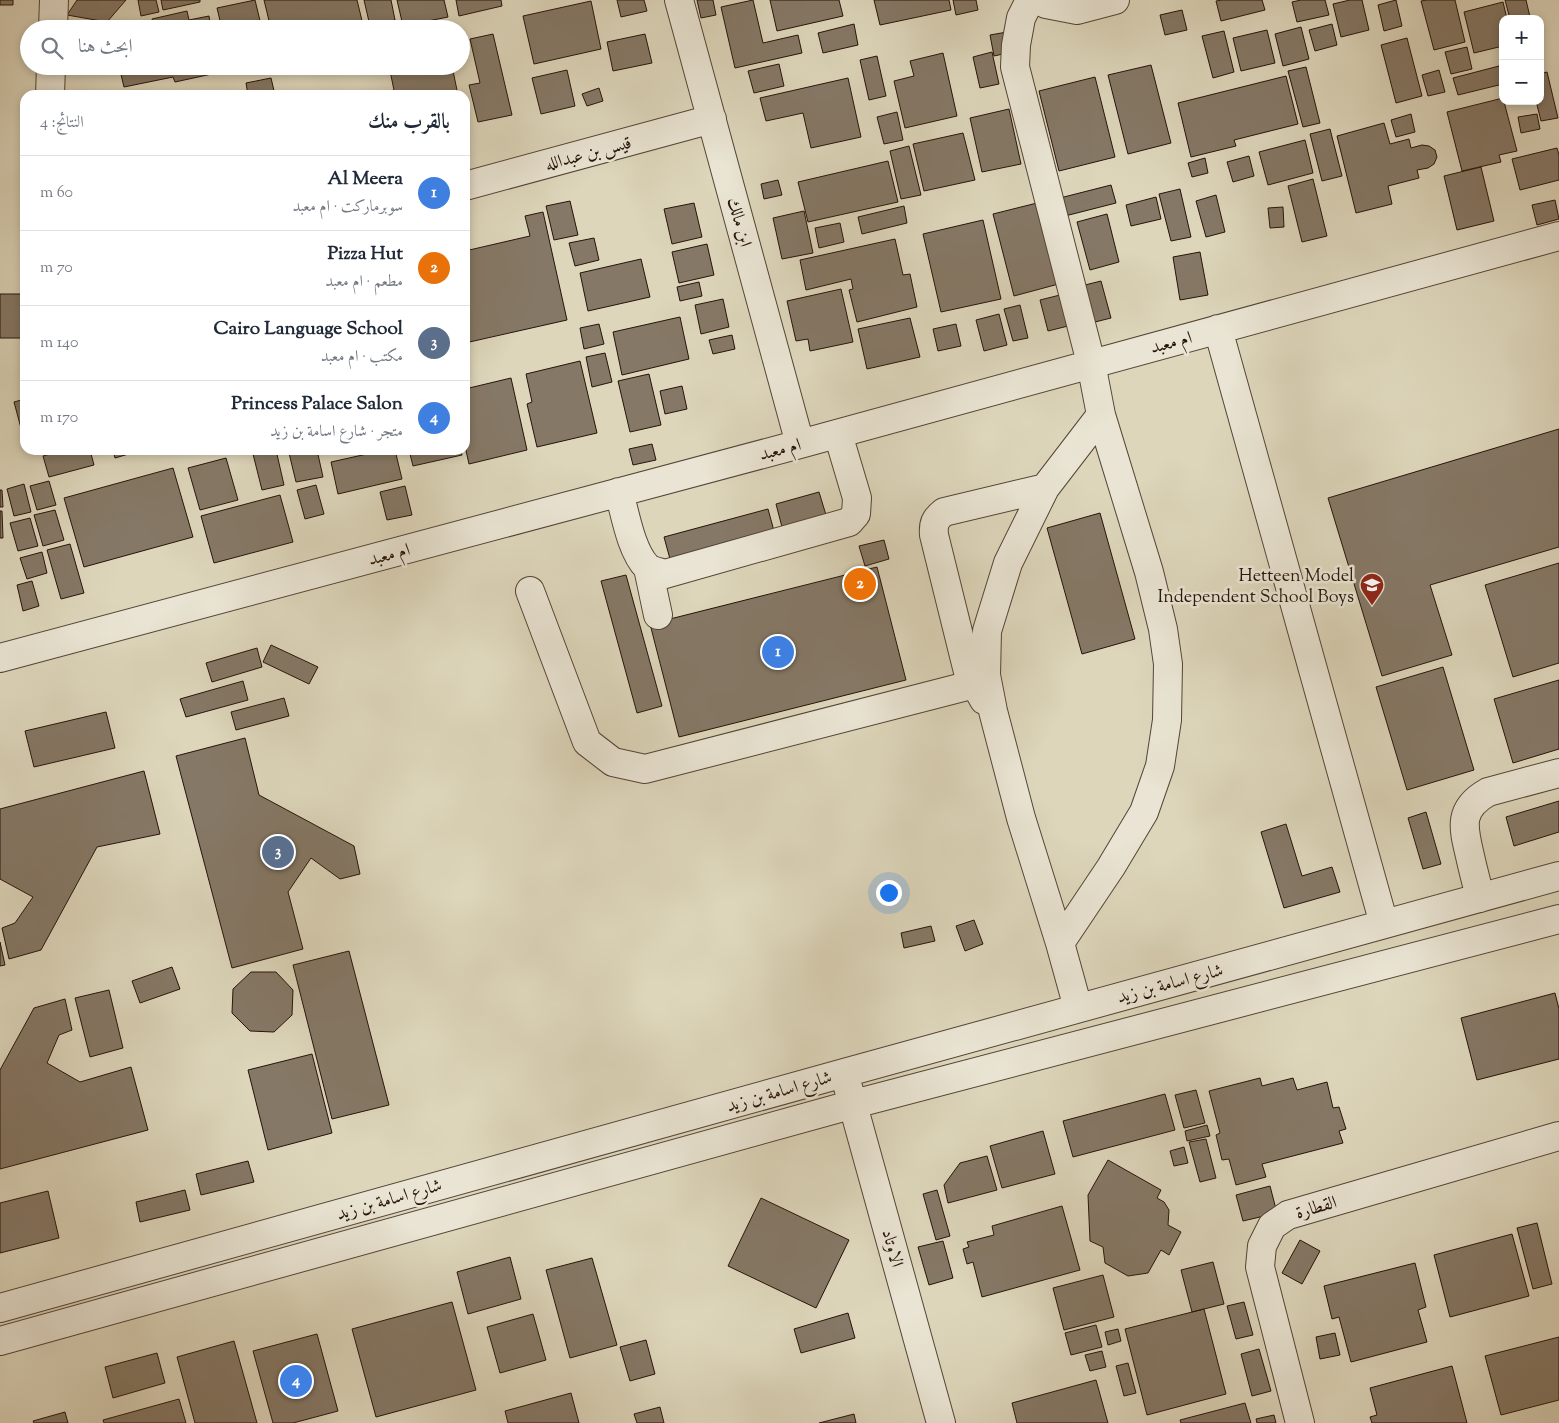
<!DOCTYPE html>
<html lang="ar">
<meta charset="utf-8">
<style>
:root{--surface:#fff;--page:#f6f6f7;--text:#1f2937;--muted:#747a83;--line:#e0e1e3;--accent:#7c3aed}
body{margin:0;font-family:"Sorts Mill Goudy",Amiri,serif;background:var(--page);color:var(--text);direction:rtl}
.controls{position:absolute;right:15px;top:15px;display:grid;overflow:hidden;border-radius:10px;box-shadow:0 2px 8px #0003}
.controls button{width:45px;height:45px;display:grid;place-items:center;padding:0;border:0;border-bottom:1px solid var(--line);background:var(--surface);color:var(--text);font:25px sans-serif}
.you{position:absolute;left:888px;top:892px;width:18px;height:18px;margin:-12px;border:4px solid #fff;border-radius:50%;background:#1a73e8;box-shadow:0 0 0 8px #1a73e833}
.badge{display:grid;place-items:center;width:32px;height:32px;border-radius:50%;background:var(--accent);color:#fff;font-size:16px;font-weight:700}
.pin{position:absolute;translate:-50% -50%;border:2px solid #fff;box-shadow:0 1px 5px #0006}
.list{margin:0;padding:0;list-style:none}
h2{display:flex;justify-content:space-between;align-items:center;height:65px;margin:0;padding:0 20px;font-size:21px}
h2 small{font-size:16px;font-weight:400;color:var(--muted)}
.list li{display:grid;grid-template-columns:32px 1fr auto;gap:15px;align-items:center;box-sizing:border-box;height:75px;padding:0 20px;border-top:1px solid var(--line)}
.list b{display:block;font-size:19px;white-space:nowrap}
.list p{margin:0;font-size:16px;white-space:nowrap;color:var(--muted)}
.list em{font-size:16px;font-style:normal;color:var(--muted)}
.icon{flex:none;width:28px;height:28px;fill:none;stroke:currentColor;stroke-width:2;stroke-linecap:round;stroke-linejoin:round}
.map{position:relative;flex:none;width:1559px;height:1423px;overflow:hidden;direction:ltr}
.search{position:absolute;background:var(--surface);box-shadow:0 2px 8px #0003;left:20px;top:20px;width:450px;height:55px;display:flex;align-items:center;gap:12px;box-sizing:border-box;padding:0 18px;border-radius:28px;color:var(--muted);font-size:19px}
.panel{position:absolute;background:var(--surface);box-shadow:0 2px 8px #0003;left:20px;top:90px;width:450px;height:365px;border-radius:15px;direction:rtl}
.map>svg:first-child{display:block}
.building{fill:#857866;stroke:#26130a}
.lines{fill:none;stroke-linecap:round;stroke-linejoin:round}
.minor-casing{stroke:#544436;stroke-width:30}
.minor{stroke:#e9e4d3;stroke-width:28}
.labels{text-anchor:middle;stroke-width:5;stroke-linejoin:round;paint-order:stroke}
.street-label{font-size:18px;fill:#26130a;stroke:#e9e4d3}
.poi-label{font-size:18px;fill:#26130a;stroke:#e9e4d3;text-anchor:end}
</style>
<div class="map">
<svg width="1559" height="1423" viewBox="0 0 1559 1423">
<rect width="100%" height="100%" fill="#ddd6bb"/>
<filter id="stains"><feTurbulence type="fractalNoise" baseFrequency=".004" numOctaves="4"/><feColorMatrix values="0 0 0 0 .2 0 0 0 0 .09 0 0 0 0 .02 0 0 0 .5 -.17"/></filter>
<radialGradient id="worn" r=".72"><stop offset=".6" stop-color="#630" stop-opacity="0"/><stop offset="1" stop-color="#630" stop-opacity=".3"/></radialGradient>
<path class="building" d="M0,0h13v5h-13z
M77,0h49l-19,22 -40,-7z
M138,0h18l3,12 -18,4z
M161,0h39v2l-37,8z
M255,0l7,29h-40l-5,-21z
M264,0h93l7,29h-93z
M364,0h27l4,20 -25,6z
M397,0h47l4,17 -45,9z
M456,0h45l1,6 -43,10z
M617,0h27l3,11 -26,6z
M697,0h16l3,15 -15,3z
M753,0l10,43 35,-8 4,18 -67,15 -14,-61z
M770,0h69l4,16 -66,15z
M874,0h75l2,10 -71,15z
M953,0h23l2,10 -22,5z
M1222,0h40l3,10 -44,11 -5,-20z
M1301,0h24l4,15 -32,7 -5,-20z
M1350,0h12l7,30 -28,7 -8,-33z
M1396,0l6,26 -18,5 -6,-26z
M1427,0h28l10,42 -31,8 -13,-49z
M1505,0h21l4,17 -10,2h-10z
M591,1l10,48 -67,15 -11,-48z
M1503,2l4,17h-4v27l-29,7 -10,-41z
M1182,10l5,20 -22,5 -5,-20z
M187,11l2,9 20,-4 2,13h-59l2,-1 -2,-9z
M854,24l4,21 -35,8 -5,-20z
M1332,24l5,21 -22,6 -6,-21z
M1301,27l8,32 -26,7 -8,-32z
M1267,30l8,33 -34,8 -8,-33z
M1224,31l10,41 -21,6 -11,-42z
M1007,32l5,20 -18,4 -4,-21z
M493,34l19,81 -34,7 -9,-37 11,-2 -10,-44z
M645,34l7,29 -39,8 -6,-29z
M1407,38l15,58 -26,7 -15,-58z
M1467,47l5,22 -21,5 -6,-22z
M992,52l7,32 -19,4 -7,-31z
M943,53l14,63 -52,12 -11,-47 20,-5 -4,-15z
M877,56l9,40 -17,4 -9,-40z
M779,64l5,22 -30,7 -6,-22z
M1151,65l20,78 -43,11 -20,-79z
M119,66h101l1,6 -46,10 -2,-5 -49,10z
M389,66h63l6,29h-63z
M1499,66l4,18 -45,11 -5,-17z
M1306,67l14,56 -17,4 -15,-56z
M567,70l8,36 -34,8 -9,-36z
M1439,70l6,22 -17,4 -6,-21z
M1547,72l11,46 -17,3 -5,-20h4v-27z
M1286,76l12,48 -64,16 2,6 -45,11 -13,-54z
M1095,77l20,80 -56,14 -20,-80z
M271,78l4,17h-27l-2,-12z
M848,78l13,59 -50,11 -8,-35 -37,8 -6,-23z
M599,88l4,13 -16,5 -5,-12z
M1503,98l14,53 -18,4 2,7 -39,9 -15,-59z
M1009,109l12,55 -39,8 -12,-54z
M897,112l6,28 -19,4 -7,-27z
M1411,114l4,18 -19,5 -5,-17z
M1537,114l3,15 -19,4 -3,-16z
M1384,123l6,21 19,-5 2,9 11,-3 7,1 6,4 2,7 -3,7 -6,4 -11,2 2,8 -31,8 4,18 -36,9 -19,-77z
M1330,129l12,47 -20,5 -12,-47z
M963,133l12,47 -51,11 -11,-47z
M1305,140l8,33 -45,12 -9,-33z
M909,146l12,49 -20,4 -11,-48z
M1557,148l2,7v25l-39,10 -8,-31z
M1249,156l5,20 -21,6 -6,-20z
M1205,158l3,15 -16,4 -4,-14z
M888,161l10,41 -90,20 -10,-40z
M1481,167l13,54 -37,9 -13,-54z
M1313,179l14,57 -25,6 -14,-56z
M778,180l4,15 -18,4 -3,-15z
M1111,185l5,18 -51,13 -5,-18z
M1180,189l11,48 -20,4 -12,-47z
M1216,195l9,37 -19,5 -10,-36z
M1156,197l5,22 -30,7 -5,-21z
M1555,200l4,19 -22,6 -5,-20z
M570,201l8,34 -24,5 -8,-34z
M1045,201l21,81 -52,14 -21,-82z
M694,203l8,34 -30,7 -8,-35z
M904,206l3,17 -45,11 -4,-17z
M1283,207l1,20 -14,1 -2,-20z
M804,211l9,42 -31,6 -9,-41z
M543,212l24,108 -102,23v-92l65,-15 -5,-20z
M1107,214l12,48 -29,8 -13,-48z
M983,220l18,79 -60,13 -18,-78z
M840,223l4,19 -25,6 -4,-20z
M594,238l5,22 -24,6 -6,-23z
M895,239l8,36 7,-1 7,33 -60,15 -8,-32 4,-1 -2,-10 -45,11 -6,-30z
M707,244l7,31 -35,8 -7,-31z
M1200,252l8,43 -28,5 -7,-43z
M641,259l9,38 -62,14 -8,-38z
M1101,281l10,37 -20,5 -10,-37z
M699,282l3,14 -22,5 -3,-14z
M841,289l12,53 -43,9 -2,-12 -12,2 -9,-40z
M0,294h24v44h-24z
M1060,295l8,31 -20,5 -8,-31z
M723,299l6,28 -28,7 -6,-29z
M1020,305l8,33 -15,3 -9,-32z
M999,314l8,31 -23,6 -8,-31z
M680,317l9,42 -67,16 -9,-43z
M910,318l10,39 -53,12 -9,-40z
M599,324l5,20 -20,5 -4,-21z
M956,324l5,22 -23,5 -5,-22z
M732,335l3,14 -22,5 -4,-14z
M605,353l7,29 -20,5 -6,-30z
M580,361l17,72 -60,14 -10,-43 5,-2 -6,-28z
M649,374l12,51 -31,7 -12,-51z
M511,378l16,72 -58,14 -4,-18v-20l4,-1 -4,-16v-20z
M682,386l5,23 -22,5 -5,-23z
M25,399v44l-11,-41z
M1559,429v118l-129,38 22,70 -70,21 -54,-178z
M652,444l4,16 -23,5 -4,-16z
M65,450h25l4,15 -45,12 -6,-21z
M113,450h29l-27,8z
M252,450h24l8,35 -22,5z
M301,450h16l6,27 -27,5 -7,-29z
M385,450h10l7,29 -64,15 -7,-32z
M409,450h52l1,5 -49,11z
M226,458l12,42 -38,10 -12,-42z
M173,468l20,69 -109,30 -20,-69z
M49,481l7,24 -19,5 -7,-24z
M24,484l7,28 -17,4 -7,-27z
M316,485l8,29 -19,5 -8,-29z
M405,486l7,29 -25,5 -7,-28z
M0,490h2l1,17h-3z
M819,492l7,23 -44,12 -6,-23z
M280,495l13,47 -79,21 -13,-47z
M768,509l6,22 -104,28 -6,-22z
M55,510l9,30 -21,6 -9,-31z
M0,511h2l1,27h-3z
M1100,513l35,126 -53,15 -35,-126z
M30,518l8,28 -20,5 -8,-28z
M884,540l5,19 -24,7 -6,-20z
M70,544l14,49 -23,6 -14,-49z
M42,552l5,21 -20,6 -7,-21z
M1559,563v100l-46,14 -28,-92z
M877,567l29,113 -227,57 -29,-113z
M626,575l36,131 -25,7 -36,-132z
M32,581l7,25 -16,5 -6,-26z
M271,645l47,22 -9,17 -46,-22z
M257,648l5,19 -50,15 -6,-19z
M1443,667l31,103 -67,20 -31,-103z
M1559,680v69l-46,14 -19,-64z
M243,681l5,19 -62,17 -6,-18z
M284,698l5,18 -53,14 -5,-18z
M106,712l9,36 -81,19 -9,-36z
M245,738l14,57 95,51 6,28 -20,5 -29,-21 -23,34 15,57 -71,19 -56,-212z
M144,771l16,63 -63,13 -56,103 -32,9 -7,-31 13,-5 18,-26 -33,-18v-70z
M1559,801v31l-45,14 -8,-29z
M1426,812l15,52 -18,5 -15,-51z
M1286,824l16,52 30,-9 8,25 -56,16 -23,-76z
M974,920l9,24 -18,7 -9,-25z
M931,926l4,15 -31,7 -3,-15z
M0,942l5,23 -5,1z
M349,951l40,154 -57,14 -39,-154z
M172,967l8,22 -40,14 -8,-22z
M251,972h25l17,18 -1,25 -18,17 -24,-1 -18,-18 1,-24z
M109,990l14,58 -33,9 -15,-59z
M1555,993l4,16v50l-82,21 -16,-62z
M65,999l7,31 -13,5 -12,28 33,19 51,-15 17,63 -148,39v-99l34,-62z
M312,1054l20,79 -64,17 -20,-80z
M1260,1078l2,8 31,-8 4,12 30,-8 6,26 6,-1 7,22 -7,2 4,12 -81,21 4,13 -30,8 -7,-26 -7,1 -6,-25 4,-2 -11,-42z
M1196,1090l9,33 -21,5 -9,-33z
M1165,1094l10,36 -102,27 -10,-36z
M1207,1125l3,11 -23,5 -2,-10z
M1043,1131l12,43 -53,14 -12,-42z
M1206,1139l10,39 -16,4 -11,-40z
M1184,1147l4,16 -14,3 -4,-15z
M987,1156l10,34 -49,13 -4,-18 16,-22z
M1108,1160l53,30 -4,8 7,4 5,8 -1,15 13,7 -12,23 -8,-5 -13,23 -20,3 -23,-13 -2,-16 -13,-6 -2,-46z
M248,1161l6,21 -53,13 -5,-21z
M1270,1186l7,27 -34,8 -7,-26z
M185,1190l5,20 -50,12 -4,-20z
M937,1190l13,46 -14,4 -13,-46z
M48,1191l11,47 -59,15v-50z
M761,1198l88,42 -33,68 -88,-42z
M1062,1206l18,64 -98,27 -9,-35 -6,2 -4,-15 6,-2 -2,-5 27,-7 -2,-9z
M1537,1223l15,61 -19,5 -16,-61z
M1512,1234l17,62 -79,21 -16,-62z
M1300,1240l20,11 -18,33 -20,-11z
M943,1241l10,37 -24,7 -11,-38z
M510,1257l11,42 -53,15 -11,-42z
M592,1258l25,87 -47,13 -24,-88z
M1213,1262l11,42 -32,8 -11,-42z
M1415,1263l11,44 -8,3 9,32 -76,20 -12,-45 -7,2 -8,-33z
M1103,1275l11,42 -50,13 -11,-42z
M452,1302l24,88 -100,27 -24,-88z
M1244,1302l9,33 -17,4 -9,-33z
M1204,1309l22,85 -79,21 -22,-86z
M848,1313l7,25 -54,15 -7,-24z
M533,1314l13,46 -46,13 -13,-46z
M1096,1325l6,22 -31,8 -6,-22z
M1118,1329l3,12 -13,4 -3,-13z
M1335,1333l5,22 -20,4 -4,-22z
M317,1334l21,77 -45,12h-20l-20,-72z
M1559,1337v63l-58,15 -16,-59z
M646,1340l9,34 -25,7 -10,-34z
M234,1341l23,82h-62l-18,-66z
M1259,1349l12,42 -19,5 -11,-42z
M1102,1351l4,16 -16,4 -5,-16z
M157,1353l8,30 -52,15 -8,-31z
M1128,1363l8,30 -12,3 -8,-30z
M1452,1366l15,57h-95l-2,-6 7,-2 -7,-27z
M1096,1380l12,43h-91l-5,-20z
M571,1393l8,30h-71l-3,-12z
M179,1399l7,24h-82l-1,-3z
M1245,1403l6,20h-70l-1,-3z
M660,1407l4,16h-27l-3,-9z
M65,1412l3,11h-34l-1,-2z
M854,1414l2,9h-37z
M1274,1415l2,8h-19l-1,-4z"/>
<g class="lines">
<defs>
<path id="minor" d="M679,0l121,444
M1030,0l-9,18 -5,27 -1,22 76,296 10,52 48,157 14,57 5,35 -1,56 -7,46 -16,46 -33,55 -51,76
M1040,0l6,4 31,6 38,-10
M53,29l1,-29
M50,95l1,-29
M465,186l247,-67
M1218,329l166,595
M619,492c6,21 12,59 28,75 4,4 13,5 18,7l184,-52 7,-8 1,-16 -19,-64
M648,568l10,47
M530,591l57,151 26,20 32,7 330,-85
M0,658l800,-214 759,-208
M984,700l-16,-28 -34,-137c-1,-11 1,-16 10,-23l101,-24
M1480,898c-3,-14 -7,-28 -10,-42 -7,-29 -12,-47 18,-64l71,-19
M1078,1008l-18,-65 -39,-125 -28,-107 -7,-36 1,-44 21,-68 37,-75 56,-73
M848,1087l93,336
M0,1308l844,-235 715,-197
M0,1341l854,-237 705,-185
M1300,1423l-40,-156 2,-21 10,-20 16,-11 271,-79"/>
</defs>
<use href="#minor" class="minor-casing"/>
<use href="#minor" class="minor"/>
</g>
<defs>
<symbol id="school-pin" viewBox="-11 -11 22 30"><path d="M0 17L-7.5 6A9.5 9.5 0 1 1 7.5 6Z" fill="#8f2418" stroke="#e9e4d3"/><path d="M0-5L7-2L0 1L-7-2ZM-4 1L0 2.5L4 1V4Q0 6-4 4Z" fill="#fff"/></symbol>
</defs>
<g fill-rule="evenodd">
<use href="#school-pin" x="1358" y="571" width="28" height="38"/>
</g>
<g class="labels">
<g class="street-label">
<text transform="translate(588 153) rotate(-15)" y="6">قيس بن عبدالله</text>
<text transform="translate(740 222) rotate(75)" y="6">ابن مالك</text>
<text transform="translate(1171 342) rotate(-15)" y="6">ام معبد</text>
<text transform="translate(780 449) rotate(-15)" y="6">ام معبد</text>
<text transform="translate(389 554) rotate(-15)" y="6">ام معبد</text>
<text transform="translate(1170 983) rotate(-15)" y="6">شارع اسامة بن زيد</text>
<text transform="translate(779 1091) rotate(-16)" y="6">شارع اسامة بن زيد</text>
<text transform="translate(389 1199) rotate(-16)" y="6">شارع اسامة بن زيد</text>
<text transform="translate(1316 1207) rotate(-16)" y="6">القطارة</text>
<text transform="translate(893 1248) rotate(75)" y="6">الاوتاد</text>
</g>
<g class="poi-label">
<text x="1354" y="581">Hetteen Model<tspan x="1354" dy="21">Independent School Boys</tspan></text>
</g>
</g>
<rect width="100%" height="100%" filter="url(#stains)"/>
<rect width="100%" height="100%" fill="url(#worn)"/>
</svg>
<div class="controls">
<button>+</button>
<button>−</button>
</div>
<div class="you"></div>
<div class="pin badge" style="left:778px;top:652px;background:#3f7fe0">1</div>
<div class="pin badge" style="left:860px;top:584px;background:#e8710a">2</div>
<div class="pin badge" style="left:278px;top:852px;background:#5c6f8a">3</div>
<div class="pin badge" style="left:296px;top:1381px;background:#3f7fe0">4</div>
<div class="search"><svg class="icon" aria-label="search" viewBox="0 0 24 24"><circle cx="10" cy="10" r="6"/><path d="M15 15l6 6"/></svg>ابحث هنا</div>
<section class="panel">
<h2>بالقرب منك<small>النتائج: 4</small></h2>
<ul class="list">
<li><span class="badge" style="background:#3f7fe0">1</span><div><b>Al Meera</b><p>سوبرماركت · ام معبد</p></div><em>60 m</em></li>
<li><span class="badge" style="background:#e8710a">2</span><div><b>Pizza Hut</b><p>مطعم · ام معبد</p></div><em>70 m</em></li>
<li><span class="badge" style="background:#5c6f8a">3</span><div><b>Cairo Language School</b><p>مكتب · ام معبد</p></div><em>140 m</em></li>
<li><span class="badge" style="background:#3f7fe0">4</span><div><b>Princess Palace Salon</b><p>متجر · شارع اسامة بن زيد</p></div><em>170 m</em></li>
</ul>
</section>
</div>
